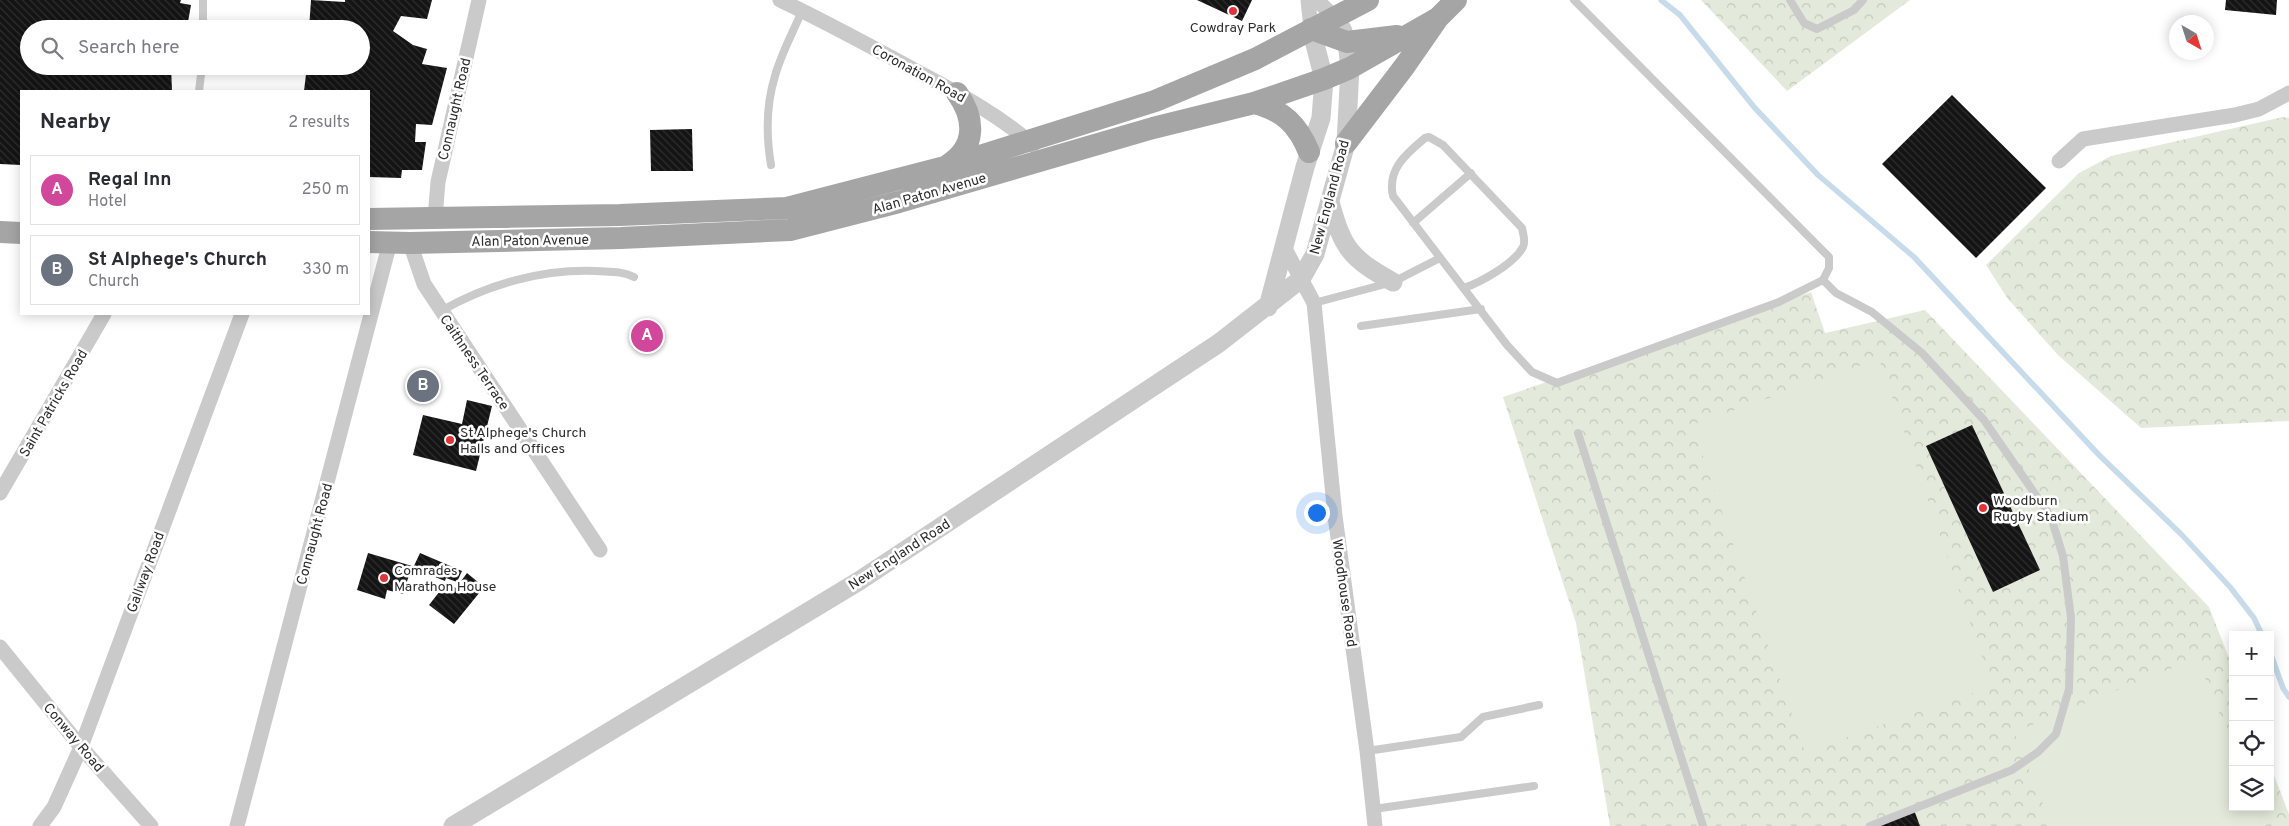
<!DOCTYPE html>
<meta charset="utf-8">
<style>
:root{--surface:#fff;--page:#f2f2f3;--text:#2b2b33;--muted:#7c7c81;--line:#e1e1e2;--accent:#ea580c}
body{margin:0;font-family:Overpass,sans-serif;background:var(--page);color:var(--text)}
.controls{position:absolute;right:15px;bottom:15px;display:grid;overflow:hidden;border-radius:0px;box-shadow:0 2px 12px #0003}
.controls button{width:45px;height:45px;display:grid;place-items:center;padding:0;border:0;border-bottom:1px solid var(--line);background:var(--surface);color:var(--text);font:25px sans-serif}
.compass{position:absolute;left:2169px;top:15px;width:45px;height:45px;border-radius:50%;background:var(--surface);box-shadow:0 2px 12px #0003;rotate:141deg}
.you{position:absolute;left:1316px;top:512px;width:18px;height:18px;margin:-12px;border:4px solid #fff;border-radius:50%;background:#1a73e8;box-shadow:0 0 0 8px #1a73e833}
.badge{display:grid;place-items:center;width:32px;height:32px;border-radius:50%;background:var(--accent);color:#fff;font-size:16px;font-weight:700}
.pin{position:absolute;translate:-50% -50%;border:2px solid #fff;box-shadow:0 1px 5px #0006}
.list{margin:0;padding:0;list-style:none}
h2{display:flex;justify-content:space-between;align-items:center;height:65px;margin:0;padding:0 20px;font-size:21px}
h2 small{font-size:16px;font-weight:400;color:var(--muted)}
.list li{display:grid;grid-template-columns:32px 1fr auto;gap:15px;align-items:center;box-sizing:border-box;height:70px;margin:0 10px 10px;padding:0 10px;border:1px solid var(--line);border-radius:0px}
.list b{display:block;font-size:19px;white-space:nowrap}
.list p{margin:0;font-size:16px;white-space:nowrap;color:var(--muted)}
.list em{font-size:16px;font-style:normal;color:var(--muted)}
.icon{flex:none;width:28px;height:28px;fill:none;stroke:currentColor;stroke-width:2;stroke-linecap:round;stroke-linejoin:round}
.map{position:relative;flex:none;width:2289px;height:826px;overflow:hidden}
.search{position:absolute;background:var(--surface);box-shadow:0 2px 12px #0003;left:20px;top:20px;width:350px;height:55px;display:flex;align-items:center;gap:12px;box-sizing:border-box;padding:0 18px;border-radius:28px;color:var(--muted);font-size:19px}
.panel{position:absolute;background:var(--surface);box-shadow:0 2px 12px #0003;left:20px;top:90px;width:350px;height:225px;border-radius:0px}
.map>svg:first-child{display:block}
.forest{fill:url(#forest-crowns)}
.pitch{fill:#e3eadb}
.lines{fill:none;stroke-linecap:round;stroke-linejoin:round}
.stream{stroke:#c7dbea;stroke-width:5.5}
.building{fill:url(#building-back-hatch)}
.service{stroke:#cacaca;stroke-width:8}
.minor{stroke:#cacaca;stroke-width:15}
.tertiary{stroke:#cacaca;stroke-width:19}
.primary{stroke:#a5a5a5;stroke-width:22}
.poi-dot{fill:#e0343a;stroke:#fff;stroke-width:2}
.labels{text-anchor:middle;stroke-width:5;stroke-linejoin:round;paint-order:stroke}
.poi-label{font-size:14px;fill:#2d2d2d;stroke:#fff;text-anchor:start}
.street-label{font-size:14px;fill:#2d2d2d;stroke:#fff}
</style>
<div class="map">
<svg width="2289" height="826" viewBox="0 0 2289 826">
<defs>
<pattern id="forest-crowns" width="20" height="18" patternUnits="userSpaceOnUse" patternTransform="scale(1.25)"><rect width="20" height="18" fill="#e3eadb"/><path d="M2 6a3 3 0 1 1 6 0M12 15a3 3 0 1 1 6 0" fill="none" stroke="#c3c9bc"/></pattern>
<pattern id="building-back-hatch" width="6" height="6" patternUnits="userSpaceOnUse" patternTransform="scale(1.25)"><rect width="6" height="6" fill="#141414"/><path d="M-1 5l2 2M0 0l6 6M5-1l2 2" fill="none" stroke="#2e2e2e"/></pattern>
</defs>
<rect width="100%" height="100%" fill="#fff"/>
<path class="forest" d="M1701,0h209l-123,91z
M2283,117l6,1v303l-148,7 -83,-73 -50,-56 -22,-34 93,-92 32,-17z
M1811,292l14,41 100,-23 284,297 24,61v139h37v-42l19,49v12h-679l-34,-203 -73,-226z"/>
<path class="pitch" d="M1879,359l113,327 -187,66 -113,-327z
M2197,658l36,89v60h24l7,19h-212l-38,-94z"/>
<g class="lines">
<path class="stream" d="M1661,0l19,15 74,92 64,68 96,82 185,198 83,80 48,52 24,31 8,17
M2270,652l13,36 6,9"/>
</g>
<path class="building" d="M0,0h181l-1,3 11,2 -3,17h-19v7h-140v37h142l1,25h-151v74l-21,-1z
M311,0l34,2v-2h87l-5,19 -26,-3 -8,15 20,14 14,4 -5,15 25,4 -15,57 -16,-1 -1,18h11l-4,28h-20l-1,8 -32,-1v-86h-65l3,-25h54v-37h-52z
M1197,0h55l-10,21z
M2226,0h51l-1,15 -51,-5z
M1952,95l94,93 -70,70 -94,-94z
M692,129l1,42h-42l-1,-41z
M467,400l25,6 -16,65 -63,-16 10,-40 39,9z
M1972,425l68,145 -47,22 -67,-146z
M368,553l44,13 -9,28 -16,-4 -2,9 -28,-9z
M420,553l42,18 -5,11 -11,-4 -1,3 -32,-13z
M467,573l17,14 -30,37 -25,-19 18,-23 9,6z
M1914,810l6,16h-47z"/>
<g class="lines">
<path class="service" d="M203,0v29
M1790,0l14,23 13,6 37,-19 9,-10
M199,91l3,-25
M771,165c-5,-30 -5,-60 4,-89 6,-22 18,-44 27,-65
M1413,223l58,-50
M1823,280l13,13 36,19 50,41 62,67 67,97 12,39 8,62 -2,71 -13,45 -18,18 -26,18 -142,56
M1464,288c17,-6 50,-24 59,-41 3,-6 0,-13 -1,-19l-79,-83 -14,-8 -4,1c-19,16 -38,31 -32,58l114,149 25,27 25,11 222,-81 44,-22 6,-12v-11l-255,-257
M1314,303l79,-21 47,-24
M441,311c47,-27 101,-42 155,-40 14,1 26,0 38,6
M1361,326l120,-17
M1578,433l125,393
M1367,751l94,-14 22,-20 56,-12
M1374,809l160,-23"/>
<path class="minor" d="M780,0c48,23 94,48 140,73 39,21 79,42 113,72
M1308,0l3,29
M1317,0l18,18
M2059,161l24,-22 152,-24 24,-6 30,-16
M435,218l3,-36 41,-182
M410,243l14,41 176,266
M1284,247l30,56 21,213 32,235 8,75
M0,493l104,-179
M0,647l81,100 70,79
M40,826l14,-19 27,-60 161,-433
M237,826l153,-584"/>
<path class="tertiary" d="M1330,202c13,47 20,56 63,80
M1268,307l37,-140 16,-49 3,-39 -13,-50
M453,826l406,-245 360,-238 82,-64 14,-25 31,-111 4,-75 -3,-26 -5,-13 -7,-11"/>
<path class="primary" d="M1311,29l36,13 50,-6
M1254,103c29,7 44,22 55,49
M1346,143l58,-76 32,-46
M948,165c29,-18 27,-47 9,-72
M369,219l251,-4 167,-7 158,-41 210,-66 100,-42 113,-59
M0,232l21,1
M369,242l41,1 211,-5 169,-8 109,-28 254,-74 101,-25 70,-24 26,-11 88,-50 18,-18"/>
</g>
<g class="poi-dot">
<circle cx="1233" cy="11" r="5"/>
<circle cx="450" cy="440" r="5"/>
<circle cx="1983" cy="508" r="5"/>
<circle cx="384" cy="578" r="5"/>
</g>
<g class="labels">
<g class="poi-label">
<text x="1233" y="32" text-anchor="middle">Cowdray Park</text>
<text x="460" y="437">St Alphege's Church<tspan x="460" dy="16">Halls and Offices</tspan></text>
<text x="1993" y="505">Woodburn<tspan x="1993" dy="16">Rugby Stadium</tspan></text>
<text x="394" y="575">Comrades<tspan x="394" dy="16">Marathon House</tspan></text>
</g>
<g class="street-label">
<text transform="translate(919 73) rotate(29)" y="5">Coronation Road</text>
<text transform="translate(454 109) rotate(-77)" y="5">Connaught Road</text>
<text transform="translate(929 193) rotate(-16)" y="5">Alan Paton Avenue</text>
<text transform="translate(1329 197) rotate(-75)" y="5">New England Road</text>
<text transform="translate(530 240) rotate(-1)" y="5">Alan Paton Avenue</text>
<text transform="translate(475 362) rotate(56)" y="5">Caithness Terrace</text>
<text transform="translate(53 403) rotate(-60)" y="5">Saint Patricks Road</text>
<text transform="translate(314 534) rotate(-75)" y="5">Connaught Road</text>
<text transform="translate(899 554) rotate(-33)" y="5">New England Road</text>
<text transform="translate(145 572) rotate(-70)" y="5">Gallway Road</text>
<text transform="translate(1345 593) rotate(82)" y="5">Woodhouse Road</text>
<text transform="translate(74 737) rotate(50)" y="5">Conway Road</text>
</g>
</g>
</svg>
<div class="controls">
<button>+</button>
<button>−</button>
<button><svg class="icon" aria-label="locate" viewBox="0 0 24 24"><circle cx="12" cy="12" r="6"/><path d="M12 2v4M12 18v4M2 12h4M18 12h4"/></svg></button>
<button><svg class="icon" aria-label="layers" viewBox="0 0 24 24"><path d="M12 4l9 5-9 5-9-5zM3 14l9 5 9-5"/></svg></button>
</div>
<svg class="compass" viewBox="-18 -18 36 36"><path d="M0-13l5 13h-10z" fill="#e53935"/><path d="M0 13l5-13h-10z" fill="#7c7c81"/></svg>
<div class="you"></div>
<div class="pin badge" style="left:647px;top:336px;background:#d1479c">A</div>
<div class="pin badge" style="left:423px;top:386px;background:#6b7280">B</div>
<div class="search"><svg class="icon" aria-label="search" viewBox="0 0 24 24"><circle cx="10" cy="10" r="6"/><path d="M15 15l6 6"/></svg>Search here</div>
<section class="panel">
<h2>Nearby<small>2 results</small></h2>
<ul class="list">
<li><span class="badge" style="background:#d1479c">A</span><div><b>Regal Inn</b><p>Hotel</p></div><em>250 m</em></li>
<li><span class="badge" style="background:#6b7280">B</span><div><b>St Alphege's Church</b><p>Church</p></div><em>330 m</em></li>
</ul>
</section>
</div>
